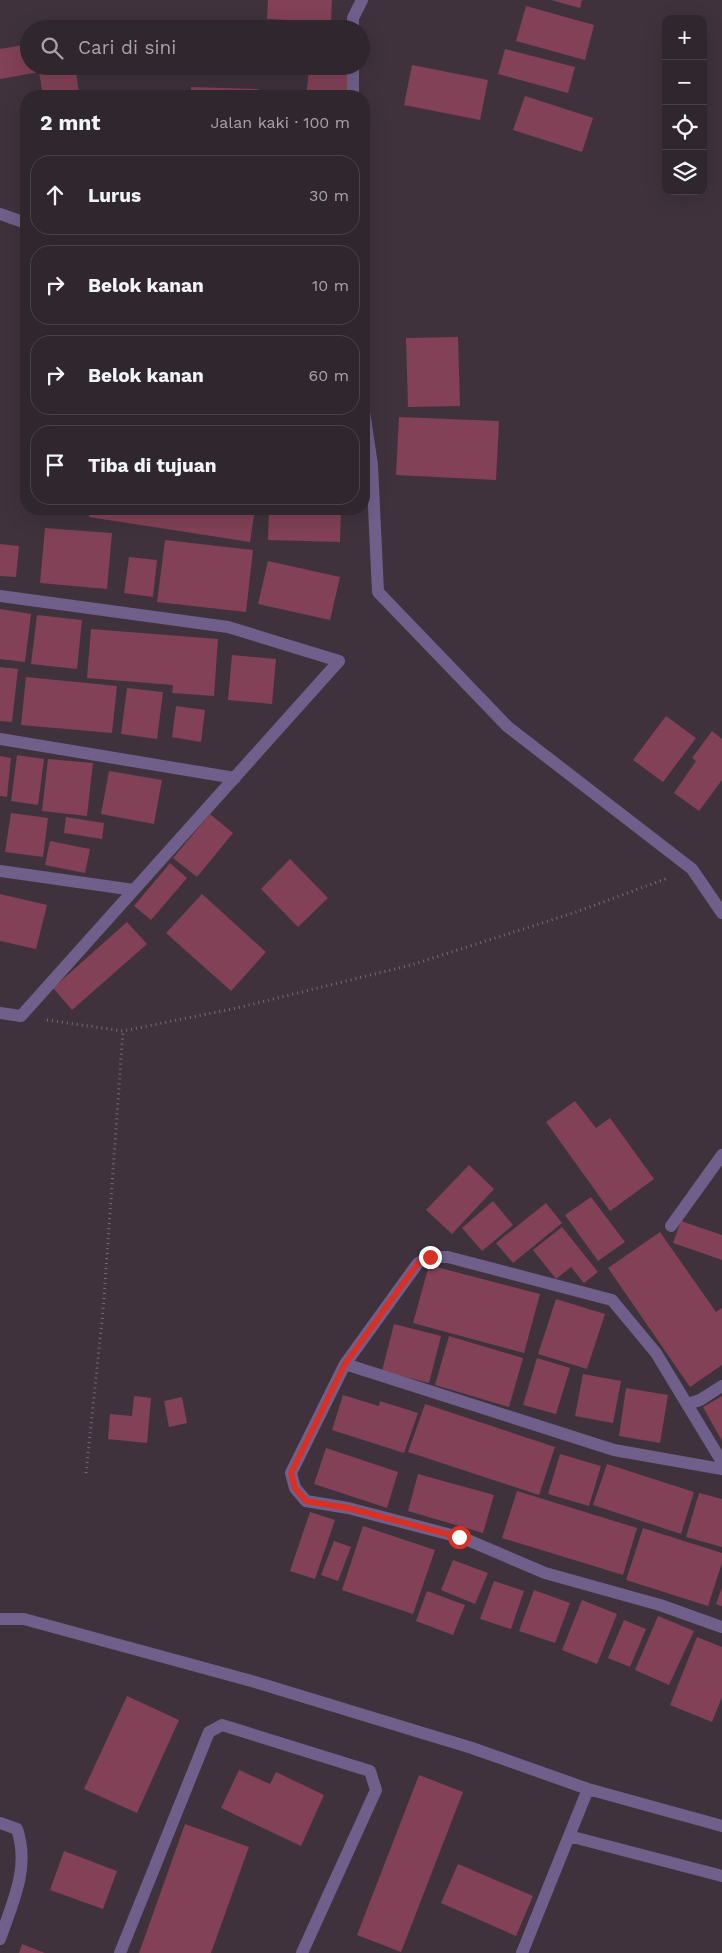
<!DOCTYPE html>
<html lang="id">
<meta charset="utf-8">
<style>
:root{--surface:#2f262e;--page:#3b323a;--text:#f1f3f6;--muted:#a7a5aa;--line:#4a434a}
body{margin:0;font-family:"Work Sans",sans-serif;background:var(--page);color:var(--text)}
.controls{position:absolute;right:15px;top:15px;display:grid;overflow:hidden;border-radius:10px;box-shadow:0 5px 20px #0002}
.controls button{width:45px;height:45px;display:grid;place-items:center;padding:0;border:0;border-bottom:1px solid var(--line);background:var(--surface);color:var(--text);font:25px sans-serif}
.stop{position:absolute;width:15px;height:15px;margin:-11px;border:4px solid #d93025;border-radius:50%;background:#fff}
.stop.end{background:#d93025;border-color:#fff;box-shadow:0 1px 5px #0008}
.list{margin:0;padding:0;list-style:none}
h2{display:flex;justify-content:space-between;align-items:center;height:65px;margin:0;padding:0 20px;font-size:21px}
h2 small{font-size:16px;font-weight:400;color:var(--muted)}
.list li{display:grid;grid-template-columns:32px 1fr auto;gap:15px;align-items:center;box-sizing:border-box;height:80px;margin:0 10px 10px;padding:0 10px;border:1px solid var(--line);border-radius:20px}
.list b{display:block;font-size:19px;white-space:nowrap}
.list em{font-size:16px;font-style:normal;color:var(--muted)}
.icon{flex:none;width:28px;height:28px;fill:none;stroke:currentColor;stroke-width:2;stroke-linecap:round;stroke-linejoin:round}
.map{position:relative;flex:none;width:722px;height:1953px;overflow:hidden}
.search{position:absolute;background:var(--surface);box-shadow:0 5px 20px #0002;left:20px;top:20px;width:350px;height:55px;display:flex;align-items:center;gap:12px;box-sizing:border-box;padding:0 18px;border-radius:28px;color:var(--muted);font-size:19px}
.panel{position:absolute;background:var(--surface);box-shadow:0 5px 20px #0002;left:20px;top:90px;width:350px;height:425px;border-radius:20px}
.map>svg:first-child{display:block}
.building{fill:#824156}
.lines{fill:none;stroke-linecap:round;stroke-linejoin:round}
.path{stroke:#776c75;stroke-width:3;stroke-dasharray:1 4;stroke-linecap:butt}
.street{stroke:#6f5f8a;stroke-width:12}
.route{stroke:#d93025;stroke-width:6}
</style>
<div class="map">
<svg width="722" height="1953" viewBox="0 0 722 1953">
<rect width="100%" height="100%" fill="#3f323d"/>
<path class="building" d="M268,0h64l-1,22 -64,-3z
M551,0h31l-2,8z
M526,6l68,19 -9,35 -69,-19z
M238,21l1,8h-49l-1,-3z
M29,44v22h46l4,26 -36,4 -4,-24 -39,7v-30z
M505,49l70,18 -7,26 -70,-19z
M412,65l76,15 -8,40 -76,-15z
M309,71l41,3 -2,22h-42z
M191,87l67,2 -1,7h-66z
M525,96l68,22 -11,34 -69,-22z
M458,337l2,69 -52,1 -2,-69z
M399,417l100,4 -3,59 -100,-5z
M90,509h165l-5,33 -161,-25z
M269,509h72l-1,33 -72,-2z
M45,528l67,5 -5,56 -67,-6z
M165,540l88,10 -7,62 -89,-10z
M0,544l19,2 -3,31 -16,-1z
M129,557l28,3 -4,37 -29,-4z
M268,561l72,16 -10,43 -72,-16z
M0,609l31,5 -6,48 -25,-3z
M37,615l45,5 -5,49 -46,-5z
M91,629l127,10 -4,57 -42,-3 1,-8 -86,-7z
M232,655l44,4 -4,45 -44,-4z
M0,667l18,2 -6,53 -12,-1z
M26,677l91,9 -5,47 -91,-8z
M127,688l36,4 -6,47 -36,-5z
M176,706l29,4 -4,32 -29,-5z
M666,716l30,22 -33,44 -30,-22z
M712,731l10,8v41l-23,31 -25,-18 22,-32 -4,-3z
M17,755l27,4 -6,46 -27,-4z
M0,756l11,2 -4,39 -7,-1z
M48,759l45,4 -6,53 -45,-5z
M109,771l53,9 -8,44 -53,-10z
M11,813l37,5 -5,39 -38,-5z
M210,814l23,19 -36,44 -24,-19z
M66,817l38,6 -2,16 -38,-6z
M50,841l40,8 -5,24 -40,-8z
M290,859l38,39 -30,29 -37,-38z
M170,863l17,15 -36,42 -17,-14z
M0,894l47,11 -11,44 -36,-8z
M202,894l64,58 -35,39 -65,-58z
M127,922l20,22 -75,66 -19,-22z
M575,1101l21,27 14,-10 44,61 -44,32 -64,-89z
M469,1165l25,24 -42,45 -26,-24z
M591,1197l34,45 -27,19 -33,-46z
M493,1201l20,24 -31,26 -20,-23z
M546,1203l16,20 -49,40 -17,-20z
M681,1221l41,14v25l-49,-17z
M562,1227l36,45 -14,11 -13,-16 -15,12 -23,-29z
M660,1232l56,80 6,-4v57l-32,22 -82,-119z
M429,1265l111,29 -16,59 -111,-30z
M556,1299l49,15 -18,55 -49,-15z
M394,1324l47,12 -12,47 -47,-12z
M449,1336l74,22 -14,49 -74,-22z
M537,1358l33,10 -14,46 -33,-9z
M583,1374l38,7 -8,42 -38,-7z
M626,1388l42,7 -8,48 -41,-7z
M343,1395l36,11 1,-5 38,12 -14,40 -72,-23z
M134,1396l17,2 -4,45 -39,-4 2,-25 22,2z
M722,1396v45l-19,-34z
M182,1397l5,26 -18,4 -5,-26z
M425,1404l130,43 -16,48 -131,-43z
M326,1448l72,24 -11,36 -73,-24z
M560,1454l41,12 -12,40 -41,-12z
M607,1464l87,28 -13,42 -88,-29z
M418,1474l76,21 -11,38 -75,-22z
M517,1491l120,37 -14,47 -121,-37z
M699,1493l23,6v48l-36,-10z
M310,1512l25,8 -20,59 -25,-8z
M363,1526l72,24 -22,64 -71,-24z
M643,1528l79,25v10l-14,43 -82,-26z
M334,1541l17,6 -13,34 -17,-6z
M453,1560l35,13 -13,31 -34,-14z
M494,1581l30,10 -13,38 -31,-10z
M722,1587v19l-6,-2z
M534,1590l36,13 -15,40 -36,-12z
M427,1591l38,14 -12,30 -37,-14z
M582,1600l35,14 -20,50 -35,-14z
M658,1616l36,15 -25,54 -34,-15z
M624,1620l22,9 -16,38 -22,-9z
M697,1637l25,10v50l-10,25 -42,-17z
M127,1696l52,24 -42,93 -53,-24z
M239,1770l31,14 6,-12 48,23 -23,51 -80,-38z
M419,1775l44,17 -62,160 -44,-17z
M185,1824l64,23 -13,36 -25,70h-72z
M64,1851l53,20 -14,38 -53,-19z
M458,1864l75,32 -17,40 -75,-33z
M22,1944l23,9h-26z"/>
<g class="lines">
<path class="path" d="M47,1020l76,11 118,-24 170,-42 165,-53 92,-34
M86,1473l17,-162 20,-280"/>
<path class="street" d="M353,29v-11l9,-18
M353,66v30
M0,214l26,9
M364,412l8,53 6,127 130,135 184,142 30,44
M0,596l228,31 111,34 -318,355 -21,-3
M0,739l235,39
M0,871l134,19
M671,1226l51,-71
M345,1364l269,86 108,19
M688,1404l12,-4 22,-14
M722,1462l-66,-109 -44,-53 -164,-43h-18l-12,6 -73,101 -54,109 4,15 11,13 42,7 115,30 82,35 115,32 62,22
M0,1619h24l231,63 217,66 116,41 134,37
M0,1823l17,6c13,39 -4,72 -17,110
M569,1836l153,40
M120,1953l89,-221 13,-7 148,46 6,19 -74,163
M522,1953l66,-164"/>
</g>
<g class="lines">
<path class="route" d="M430,1257l-12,6 -73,101 -54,109 4,15 11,13 42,7 111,29"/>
</g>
</svg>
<div class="controls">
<button>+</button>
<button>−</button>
<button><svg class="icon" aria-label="locate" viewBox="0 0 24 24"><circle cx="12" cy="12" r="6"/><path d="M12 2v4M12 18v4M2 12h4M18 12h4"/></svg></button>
<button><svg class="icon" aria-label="layers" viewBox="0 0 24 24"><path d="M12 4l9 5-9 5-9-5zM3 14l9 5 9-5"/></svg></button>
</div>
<div class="stop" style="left:459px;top:1537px"></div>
<div class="stop end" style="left:430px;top:1257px"></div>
<div class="search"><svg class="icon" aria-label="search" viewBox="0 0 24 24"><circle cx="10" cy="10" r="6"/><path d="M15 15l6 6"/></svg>Cari di sini</div>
<section class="panel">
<h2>2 mnt<small>Jalan kaki · 100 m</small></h2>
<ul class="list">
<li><svg class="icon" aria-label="ahead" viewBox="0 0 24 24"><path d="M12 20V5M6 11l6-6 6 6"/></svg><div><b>Lurus</b></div><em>30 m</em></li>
<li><svg class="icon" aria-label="right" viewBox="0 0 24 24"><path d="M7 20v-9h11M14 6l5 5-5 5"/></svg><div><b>Belok kanan</b></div><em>10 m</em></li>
<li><svg class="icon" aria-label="right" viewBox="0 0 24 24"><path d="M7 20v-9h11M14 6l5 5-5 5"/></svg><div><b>Belok kanan</b></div><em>60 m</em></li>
<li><svg class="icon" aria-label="arrive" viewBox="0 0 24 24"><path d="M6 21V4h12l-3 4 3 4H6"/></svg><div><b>Tiba di tujuan</b></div></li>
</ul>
</section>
</div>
